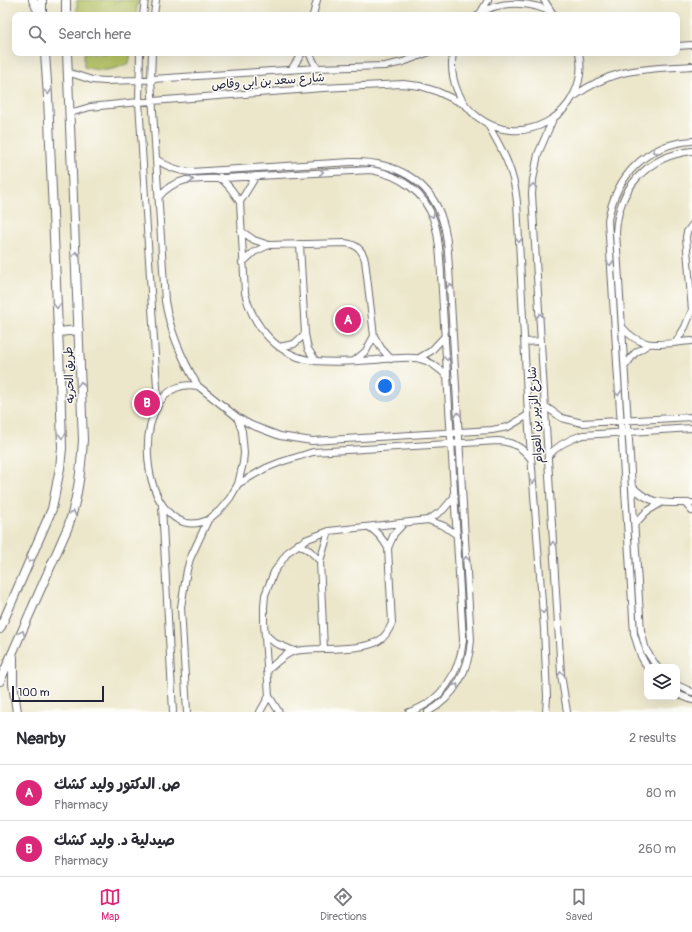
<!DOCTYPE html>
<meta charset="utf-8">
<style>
:root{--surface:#fff;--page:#f2f2f3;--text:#2b2b33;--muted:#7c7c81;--line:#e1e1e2;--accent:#db2777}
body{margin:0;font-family:Pangolin,"Playpen Sans Arabic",sans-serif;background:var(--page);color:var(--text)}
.controls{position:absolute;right:12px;bottom:12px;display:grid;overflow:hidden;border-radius:8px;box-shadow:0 4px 16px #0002}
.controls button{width:36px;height:36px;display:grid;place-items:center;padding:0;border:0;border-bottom:1px solid var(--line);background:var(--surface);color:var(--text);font:20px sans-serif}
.scale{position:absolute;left:12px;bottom:10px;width:92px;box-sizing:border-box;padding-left:4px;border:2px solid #22223b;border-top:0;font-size:11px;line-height:14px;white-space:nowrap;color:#22223b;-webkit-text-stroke:3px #fdfcf7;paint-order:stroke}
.you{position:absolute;left:385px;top:386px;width:14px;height:14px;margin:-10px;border:3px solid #fff;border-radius:50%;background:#1a73e8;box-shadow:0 0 0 6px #1a73e833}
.badge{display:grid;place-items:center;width:26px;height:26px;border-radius:50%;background:var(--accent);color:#fff;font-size:13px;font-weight:700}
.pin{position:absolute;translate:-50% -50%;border:2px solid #fff;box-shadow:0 1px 4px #0006}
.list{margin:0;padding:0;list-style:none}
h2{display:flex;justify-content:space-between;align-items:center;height:52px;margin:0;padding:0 16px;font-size:17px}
h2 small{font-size:13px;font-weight:400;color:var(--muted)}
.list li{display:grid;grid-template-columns:26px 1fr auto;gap:12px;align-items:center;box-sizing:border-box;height:56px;padding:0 16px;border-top:1px solid var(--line)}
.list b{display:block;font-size:15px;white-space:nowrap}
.list p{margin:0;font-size:13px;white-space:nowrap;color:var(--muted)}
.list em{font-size:13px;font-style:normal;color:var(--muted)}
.icon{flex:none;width:22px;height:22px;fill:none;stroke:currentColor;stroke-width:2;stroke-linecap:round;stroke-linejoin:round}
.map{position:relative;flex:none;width:692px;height:712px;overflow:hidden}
.search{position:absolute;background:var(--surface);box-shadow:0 4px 16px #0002;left:12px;right:12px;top:12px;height:44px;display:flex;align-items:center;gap:10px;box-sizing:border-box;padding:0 14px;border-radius:8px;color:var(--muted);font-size:15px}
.sheet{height:164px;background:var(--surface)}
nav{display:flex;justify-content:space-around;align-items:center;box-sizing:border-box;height:56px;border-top:1px solid var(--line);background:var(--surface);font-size:11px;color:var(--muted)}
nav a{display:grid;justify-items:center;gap:2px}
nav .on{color:var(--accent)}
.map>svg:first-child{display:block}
.green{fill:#b7c466;stroke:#6c7350}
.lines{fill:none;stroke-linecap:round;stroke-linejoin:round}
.minor-casing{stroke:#69676d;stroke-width:8}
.major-casing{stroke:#69676d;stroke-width:10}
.minor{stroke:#fff;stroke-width:6}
.major{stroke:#fff;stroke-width:8}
.oneway{stroke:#9c9ca7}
.labels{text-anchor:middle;stroke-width:3;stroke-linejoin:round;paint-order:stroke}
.street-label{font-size:12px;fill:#22223b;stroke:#fdfcf7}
</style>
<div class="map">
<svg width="692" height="712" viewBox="0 0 692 712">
<rect width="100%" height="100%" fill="#fdfcf7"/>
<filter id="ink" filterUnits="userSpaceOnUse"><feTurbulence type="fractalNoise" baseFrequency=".025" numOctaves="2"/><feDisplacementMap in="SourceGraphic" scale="8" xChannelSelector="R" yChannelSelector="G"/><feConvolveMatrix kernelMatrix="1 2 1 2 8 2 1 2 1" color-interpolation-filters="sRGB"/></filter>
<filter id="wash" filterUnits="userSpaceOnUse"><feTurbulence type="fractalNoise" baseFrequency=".012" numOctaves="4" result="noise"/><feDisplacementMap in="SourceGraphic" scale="16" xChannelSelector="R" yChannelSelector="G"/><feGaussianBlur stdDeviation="0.9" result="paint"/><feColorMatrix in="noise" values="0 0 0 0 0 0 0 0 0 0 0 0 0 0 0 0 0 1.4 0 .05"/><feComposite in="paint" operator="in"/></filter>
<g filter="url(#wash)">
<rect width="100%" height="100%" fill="#ece7cb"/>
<path class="green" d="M77,0h61l-2,15h-59z
M84,53h47l-2,10c-17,8 -26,9 -45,4z"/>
</g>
<g filter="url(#ink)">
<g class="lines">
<defs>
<path id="minor" d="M544,0l7,11
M481,12l7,-12
M143,15l2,-15
M154,15l2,-15
M313,15l4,-15
M478,15c20,-15 56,-15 77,0
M677,46l15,-1
M140,53l-1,49 19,301
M152,53l-1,26 14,222c5,31 17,58 33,85
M309,53l8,15
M453,53c-9,53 45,96 94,69 11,-6 21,-15 27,-28 6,-12 8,-27 5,-41
M291,70l11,-17
M67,72l25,8 13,1 33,-1 179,-12 68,-2 18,-4 24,-9
M573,97c41,-30 71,-28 119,-31
M70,113l20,-6 49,-5 184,-14 80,-4 17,2 16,5 28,13
M553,119l-15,35 -5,26 -1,14 29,480 6,38
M487,123c16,28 27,47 30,79l11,213 16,214 3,68 -1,15
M156,159c11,8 21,12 35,13l160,-10c42,-1 80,17 92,60 5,15 5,31 6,46l22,372c-2,30 -16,57 -43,72
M220,177l11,12 9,13 5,91c8,34 34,65 72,68 19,2 38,0 58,-1 12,-1 34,-4 45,-1 11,2 20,10 28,18
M158,198c7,-10 16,-15 28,-18l185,-10c29,5 54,22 63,51 4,12 5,24 6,37l23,382c-3,32 -21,62 -54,72
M240,202l16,-26
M692,225l-5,7 -1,5 6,74
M241,231l13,9 15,5 76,-2c11,1 17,6 20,17l9,76 7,12 10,11
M300,244l5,90 3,15 8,12
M242,263l12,-11 15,-7
M622,327c21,25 42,16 70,14
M525,342l16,-1
M676,342l9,-15 7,-17
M279,347l15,-3 11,-10
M419,358l12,-7 14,-15
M354,361l12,-10 8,-15
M625,366l10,-13 14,-9
M546,407l16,11 20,5 110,-6
M237,417l14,8 29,11 32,5 180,-11 16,-3 20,-12
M548,456c10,-11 21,-17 35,-21l109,-7
M238,484l28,-16 15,-6 32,-10 185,-11c15,1 24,6 33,18
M632,486c18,20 35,17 60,17
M685,503l7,8
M162,506l11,206
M428,520l16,6 13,9
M635,524l11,-12 15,-9
M369,527c8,5 14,12 19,21
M298,544l12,7 10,10
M265,634l10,9 19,8
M324,649l-4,-88 9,-30
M647,667l-6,-11 -7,-22 -26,-414c8,-44 38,-76 84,-79
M657,667l-11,-17 -5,-19 -25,-398c2,-45 31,-77 76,-82
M267,671c8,-7 18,-18 28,-20 21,-4 69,1 85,-11 6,-4 9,-10 12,-17l-4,-75 6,-14 10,-11
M677,685l15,7
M677,694l15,6
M187,712l-6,-105 6,-37 3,-11 18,-39 12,-10 10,-12 8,-14 5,-21 1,-10 -2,-22 -5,-14 -39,-31c-76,-13 -60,164 10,134
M260,712l9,-16
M279,712l-10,-16 -5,-74v-15l1,-12 9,-23 14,-20 17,-12 24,-9 99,-11 15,-10 12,-14"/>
<path id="major" d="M33,0l7,15
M66,0v15
M42,15v-15
M58,332l21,-2
M0,629l52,-120 8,-41 2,-20 -2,-72 -12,-279 -3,-44
M13,657v27l4,28
M0,681l68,-154c10,-29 13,-57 15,-87l-16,-387"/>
</defs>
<use href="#minor" class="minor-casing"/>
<use href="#major" class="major-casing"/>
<use href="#minor" class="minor"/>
<use href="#major" class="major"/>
</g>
<defs><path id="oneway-chevron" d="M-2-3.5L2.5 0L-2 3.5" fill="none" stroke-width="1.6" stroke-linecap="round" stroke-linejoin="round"/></defs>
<g class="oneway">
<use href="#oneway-chevron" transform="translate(48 92) rotate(85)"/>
<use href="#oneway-chevron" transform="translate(655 151) rotate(152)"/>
<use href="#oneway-chevron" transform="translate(321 172) rotate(-3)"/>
<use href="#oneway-chevron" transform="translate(191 180) rotate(-5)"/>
<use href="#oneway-chevron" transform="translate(533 186) rotate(-86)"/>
<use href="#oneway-chevron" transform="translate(432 215) rotate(66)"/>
<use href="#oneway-chevron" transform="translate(519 240) rotate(87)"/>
<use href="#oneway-chevron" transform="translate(76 254) rotate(-92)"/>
<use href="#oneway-chevron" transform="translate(610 263) rotate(86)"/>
<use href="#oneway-chevron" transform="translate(450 286) rotate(-93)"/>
<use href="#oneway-chevron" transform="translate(57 306) rotate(88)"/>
<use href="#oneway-chevron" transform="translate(540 316) rotate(-93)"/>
<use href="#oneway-chevron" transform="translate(447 358) rotate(86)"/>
<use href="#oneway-chevron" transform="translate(81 384) rotate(-92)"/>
<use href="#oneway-chevron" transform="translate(618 393) rotate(86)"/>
<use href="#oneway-chevron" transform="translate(458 415) rotate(-93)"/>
<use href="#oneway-chevron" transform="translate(62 436) rotate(90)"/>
<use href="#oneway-chevron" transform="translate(533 481) rotate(86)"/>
<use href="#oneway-chevron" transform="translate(73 513) rotate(-73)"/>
<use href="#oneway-chevron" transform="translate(553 544) rotate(-93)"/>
<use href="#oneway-chevron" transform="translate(466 559) rotate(-93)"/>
<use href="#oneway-chevron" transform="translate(30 560) rotate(114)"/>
<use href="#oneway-chevron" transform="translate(543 611) rotate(86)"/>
<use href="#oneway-chevron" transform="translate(22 633) rotate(-66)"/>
<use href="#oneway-chevron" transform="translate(561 674) rotate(-95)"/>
<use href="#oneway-chevron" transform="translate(456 686) rotate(-56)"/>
</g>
</g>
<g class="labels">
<g class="street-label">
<text transform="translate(268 81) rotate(-4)" y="4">شارع سعد بن ابى وقاص</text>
<text transform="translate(69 375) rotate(-92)" y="4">طريق الحريه</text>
<text transform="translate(535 415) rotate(-94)" y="4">شارع الزبير بن العوام</text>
</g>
</g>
</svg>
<div class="controls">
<button><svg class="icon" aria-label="layers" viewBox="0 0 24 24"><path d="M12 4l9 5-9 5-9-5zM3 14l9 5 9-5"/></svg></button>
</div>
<div class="scale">100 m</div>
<div class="you"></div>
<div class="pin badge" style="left:348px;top:320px">A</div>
<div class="pin badge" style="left:147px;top:403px">B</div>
<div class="search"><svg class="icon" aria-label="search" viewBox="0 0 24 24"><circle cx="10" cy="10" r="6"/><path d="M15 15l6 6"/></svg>Search here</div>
</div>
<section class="sheet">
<h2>Nearby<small>2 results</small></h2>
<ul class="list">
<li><span class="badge">A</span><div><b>ص. الدكتور وليد كشك</b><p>Pharmacy</p></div><em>80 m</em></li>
<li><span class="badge">B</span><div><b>صيدلية د. وليد كشك</b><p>Pharmacy</p></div><em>260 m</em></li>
</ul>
</section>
<nav>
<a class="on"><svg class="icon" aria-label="map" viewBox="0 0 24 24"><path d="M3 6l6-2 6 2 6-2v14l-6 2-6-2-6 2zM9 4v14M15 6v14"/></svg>Map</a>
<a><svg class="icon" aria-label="directions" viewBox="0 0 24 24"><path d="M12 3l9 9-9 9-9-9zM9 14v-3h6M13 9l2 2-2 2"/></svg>Directions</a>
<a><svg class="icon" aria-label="saved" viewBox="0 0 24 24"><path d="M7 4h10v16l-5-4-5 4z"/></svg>Saved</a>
</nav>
